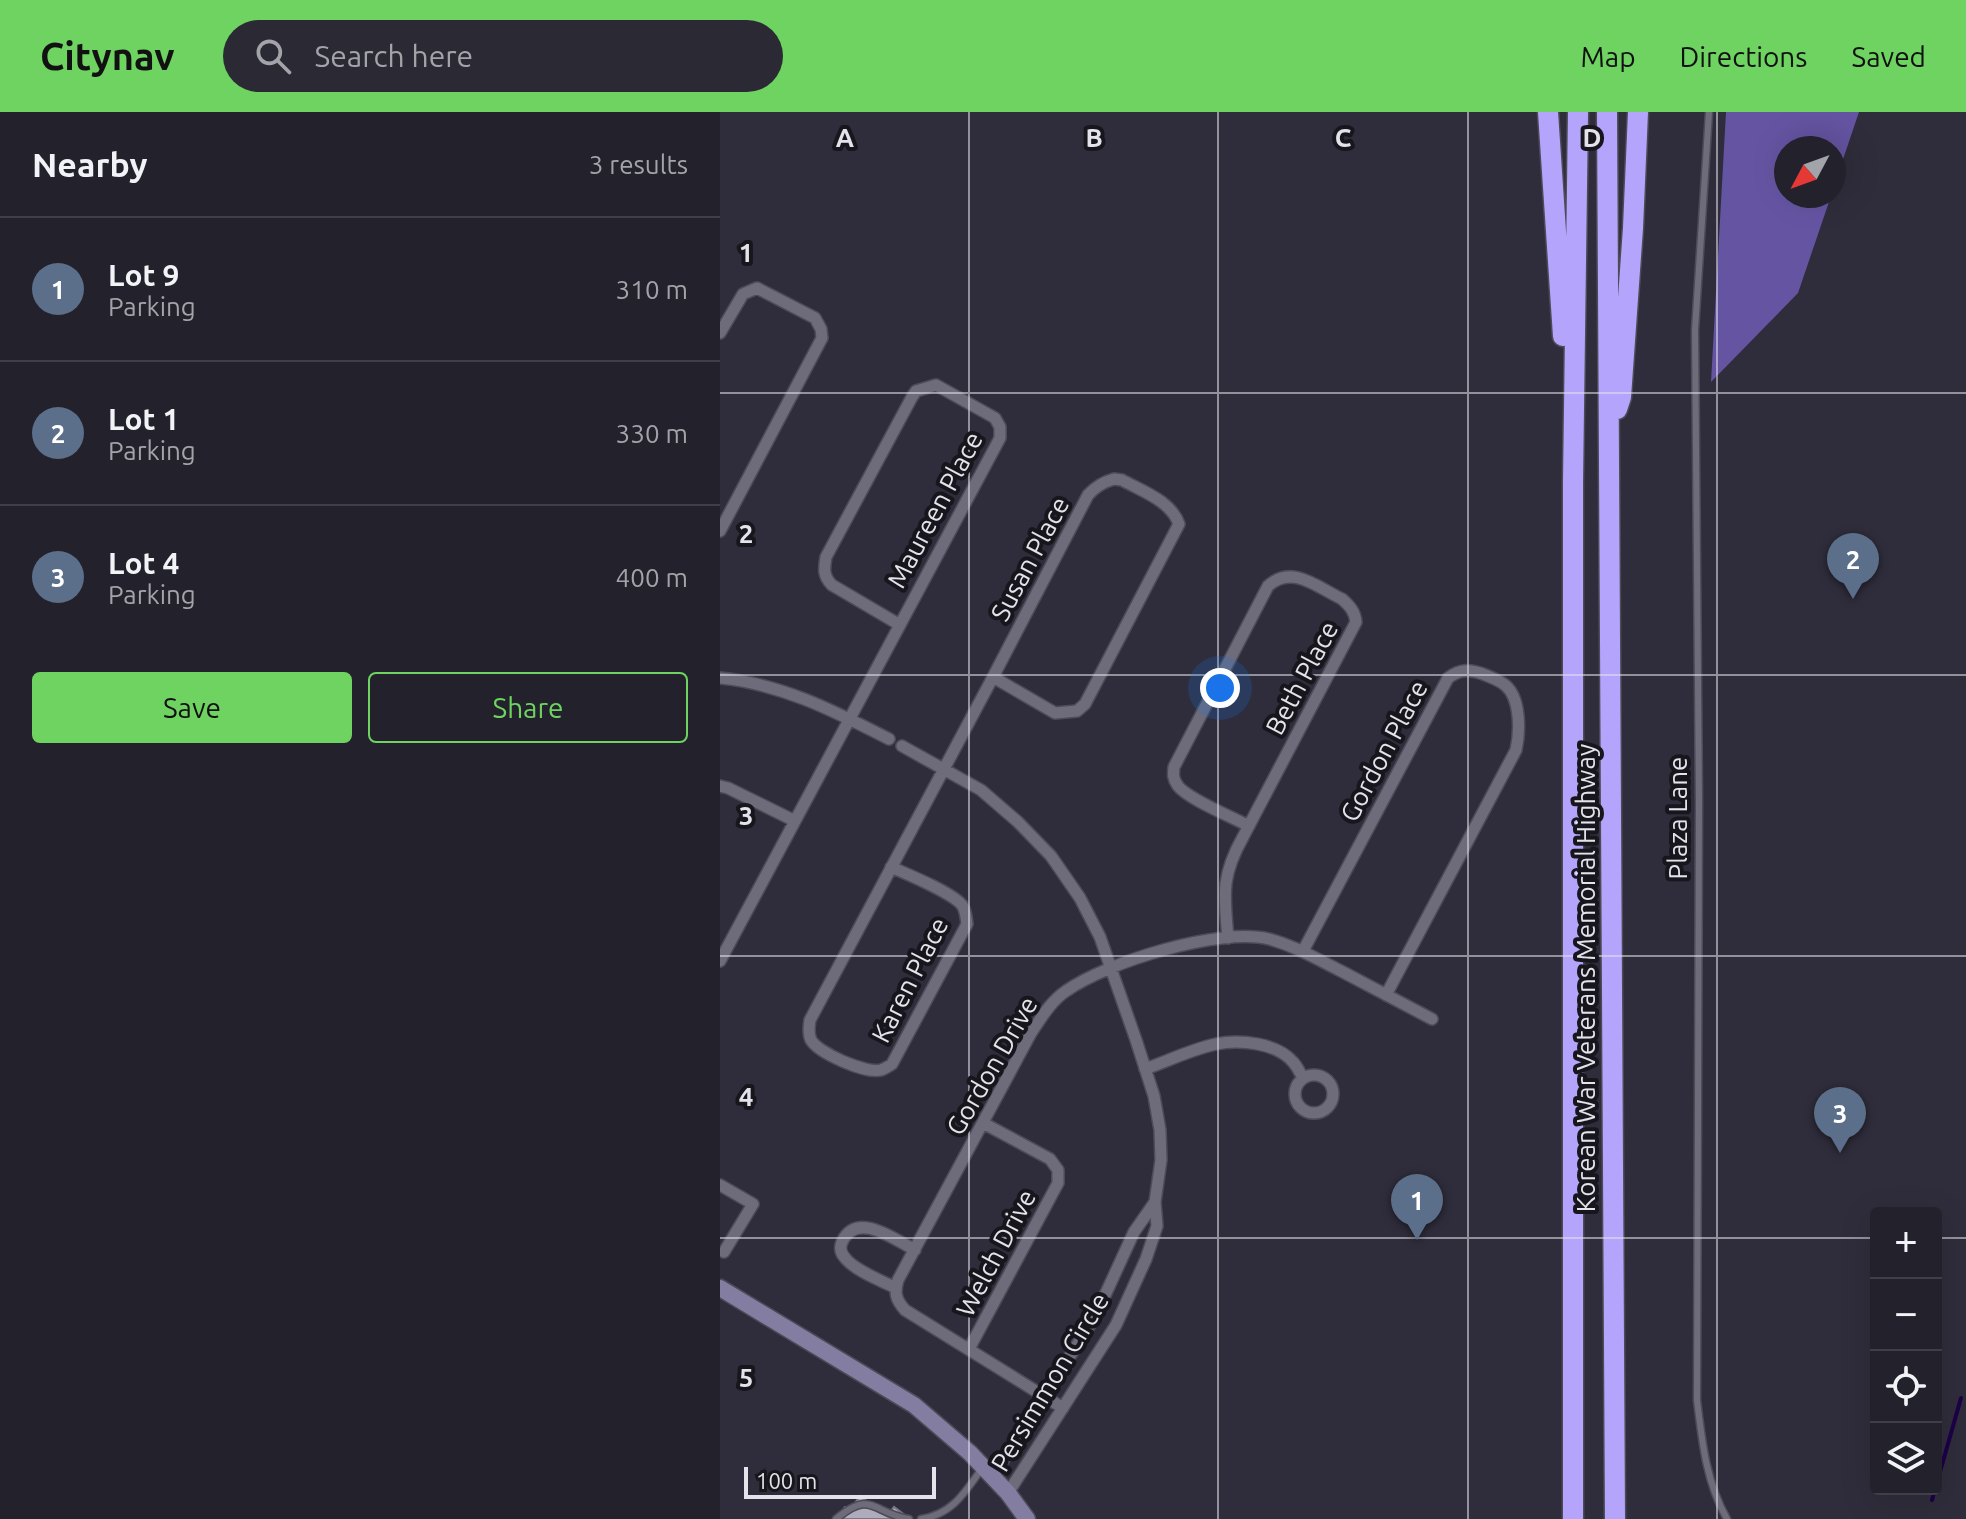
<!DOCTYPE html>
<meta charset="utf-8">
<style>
:root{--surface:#23222c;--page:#2b2a34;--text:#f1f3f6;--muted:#a3a4a9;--line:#403f48;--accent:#6ed360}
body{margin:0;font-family:Ubuntu,sans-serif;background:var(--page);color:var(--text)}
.controls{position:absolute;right:24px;bottom:24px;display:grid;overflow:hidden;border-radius:8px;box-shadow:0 8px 32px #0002}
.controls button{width:72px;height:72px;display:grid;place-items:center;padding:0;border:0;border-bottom:2px solid var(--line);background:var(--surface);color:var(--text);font:40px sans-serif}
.compass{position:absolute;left:1054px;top:24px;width:72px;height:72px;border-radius:50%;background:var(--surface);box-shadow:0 8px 32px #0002;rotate:229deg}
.scale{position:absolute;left:24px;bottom:20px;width:192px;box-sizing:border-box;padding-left:8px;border:4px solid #e4e3ec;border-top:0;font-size:22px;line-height:28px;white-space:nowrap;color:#e4e3ec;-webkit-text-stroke:6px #17161c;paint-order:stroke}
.you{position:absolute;left:500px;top:576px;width:28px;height:28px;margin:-20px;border:6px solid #fff;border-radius:50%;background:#1a73e8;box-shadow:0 0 0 12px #1a73e833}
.badge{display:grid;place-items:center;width:52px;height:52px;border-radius:50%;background:var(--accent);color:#fff;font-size:26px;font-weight:700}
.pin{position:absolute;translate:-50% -66px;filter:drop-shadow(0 2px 4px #0008)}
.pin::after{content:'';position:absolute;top:42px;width:28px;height:24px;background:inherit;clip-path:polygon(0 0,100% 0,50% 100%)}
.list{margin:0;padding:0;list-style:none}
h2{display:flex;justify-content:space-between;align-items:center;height:104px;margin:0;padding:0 32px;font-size:34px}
h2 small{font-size:26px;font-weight:400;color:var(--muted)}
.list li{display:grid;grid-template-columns:52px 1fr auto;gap:24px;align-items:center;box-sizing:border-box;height:144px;padding:0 32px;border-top:2px solid var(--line)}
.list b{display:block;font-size:30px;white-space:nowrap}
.list p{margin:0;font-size:26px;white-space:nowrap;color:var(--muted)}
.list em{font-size:26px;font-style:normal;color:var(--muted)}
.actions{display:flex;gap:16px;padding:24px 32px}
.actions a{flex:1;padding:18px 0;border:2px solid var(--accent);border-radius:8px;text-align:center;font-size:28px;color:var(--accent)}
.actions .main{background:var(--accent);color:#111}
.icon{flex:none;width:44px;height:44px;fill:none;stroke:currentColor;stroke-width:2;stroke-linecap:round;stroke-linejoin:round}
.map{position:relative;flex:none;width:1246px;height:1407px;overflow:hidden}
header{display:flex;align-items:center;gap:48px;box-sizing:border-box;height:112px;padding:0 40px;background:var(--accent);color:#111}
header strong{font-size:38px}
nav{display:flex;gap:44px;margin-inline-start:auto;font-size:28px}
.search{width:560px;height:72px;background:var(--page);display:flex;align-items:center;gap:20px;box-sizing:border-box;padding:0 28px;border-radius:44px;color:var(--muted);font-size:30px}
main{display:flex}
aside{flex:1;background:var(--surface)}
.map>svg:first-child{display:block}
.forest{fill:#6554a2}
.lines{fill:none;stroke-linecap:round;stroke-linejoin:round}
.stream{stroke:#1c0047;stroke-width:4}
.building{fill:#adabbc;stroke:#797884;stroke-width:2}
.lane-casing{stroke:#4c4b56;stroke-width:9}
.street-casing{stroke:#4c4b56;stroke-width:14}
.secondary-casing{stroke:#4c4b56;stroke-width:19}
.highway-casing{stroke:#4c4b56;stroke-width:23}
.lane{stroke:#6e6c7b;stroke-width:6}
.street{stroke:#6e6c7b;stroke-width:11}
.secondary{stroke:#837da2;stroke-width:16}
.highway{stroke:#b4a4fc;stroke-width:20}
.grid{fill:none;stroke:#e4e3ec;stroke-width:2;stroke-opacity:0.55}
.labels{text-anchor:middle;stroke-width:8;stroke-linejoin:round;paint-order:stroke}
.street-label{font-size:26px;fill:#e4e3ec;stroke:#17161c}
.grid-label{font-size:26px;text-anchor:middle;font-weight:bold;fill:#e4e3ec;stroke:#17161c;stroke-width:8;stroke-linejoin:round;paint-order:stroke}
</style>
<header>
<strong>Citynav</strong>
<div class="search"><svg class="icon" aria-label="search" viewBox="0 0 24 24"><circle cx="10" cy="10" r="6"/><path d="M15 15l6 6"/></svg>Search here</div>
<nav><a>Map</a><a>Directions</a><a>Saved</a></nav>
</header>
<main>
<aside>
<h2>Nearby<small>3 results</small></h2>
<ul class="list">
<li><span class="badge" style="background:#5c6f8a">1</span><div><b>Lot 9</b><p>Parking</p></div><em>310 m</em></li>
<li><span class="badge" style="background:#5c6f8a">2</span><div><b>Lot 1</b><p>Parking</p></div><em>330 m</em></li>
<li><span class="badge" style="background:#5c6f8a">3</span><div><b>Lot 4</b><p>Parking</p></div><em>400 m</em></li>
</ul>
<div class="actions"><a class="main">Save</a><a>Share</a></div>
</aside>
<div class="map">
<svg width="1246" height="1407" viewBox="0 0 1246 1407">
<rect width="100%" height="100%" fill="#2f2d3b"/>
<path class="forest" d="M1006,0h133l-25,74v-38h-48v48h45l-33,97 -87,89z"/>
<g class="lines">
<path class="stream" d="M1216,1374l25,-88
M1212,1388l3,-11"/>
</g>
<path class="building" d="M140,1384l27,20 7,-9 16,12h-73l8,-12 5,3z"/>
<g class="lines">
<defs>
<path id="lane" d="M989,0l-14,218 4,472 -2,598c5,41 9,82 30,119
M116,1407c36,-30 36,-6 73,0
M201,1407c32,-5 44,-27 62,-52"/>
<path id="street" d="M0,221l23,-39 14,-6 58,30 6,11 1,9 -102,193
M394,367l8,1c20,11 49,21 57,44l-94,180 -8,7 -22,2 -62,-36 95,-182c8,-9 15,-13 26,-16z
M0,566c62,6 114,33 169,61
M182,634l79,44 37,32 33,34 29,42 20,39 36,103 18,56 6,34 1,30 -6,42 2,24 -11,33 -30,66 -108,168
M0,674l8,2 67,33
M171,755c18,8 60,25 71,38 4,6 4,12 5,19l-75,140c-3,2 -8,5 -11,6 -15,4 -63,-17 -70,-30 -3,-6 -2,-14 -1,-20l183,-343
M508,826c-4,-44 -7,-62 15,-101l113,-215c-1,-10 -6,-16 -14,-23 -25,-12 -50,-35 -74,-13l-94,181c-1,8 -1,12 4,19 10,13 54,31 71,40
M583,839l145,-273c12,-9 22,-9 35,-4 7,3 16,6 22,11 16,13 15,47 11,65l-130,245
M0,849l280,-523v-11l-5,-9 -59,-33 -20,6 -4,6 -86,160c-2,12 -3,19 6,28l68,40
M425,957c23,-8 47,-20 71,-25 24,-5 61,-1 77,18 4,4 7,11 10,16
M575 982a19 19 0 1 1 38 0a19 19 0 1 1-38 0Z
M0,1073l33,19 -29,48
M176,1176c-14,-7 -40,-17 -50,-29 -5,-5 -7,-10 -4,-17 15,-32 53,-2 73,8
M249,1237l89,-166v-13l-8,-11 -67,-36
M343,1296l-158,-98c-9,-10 -11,-17 -7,-30l133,-247c10,-15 20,-32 35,-42 41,-29 154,-64 203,-52 26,7 48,20 72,32 30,16 61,32 91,48
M273,1364l102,-159 39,-85 21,-30"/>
<path id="secondary" d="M0,1176l194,117 56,48 38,40 19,26"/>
<path id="highway" d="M828,0l15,224
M887,0l8,1407
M897,297l4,-12 12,-169 5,-116
M853,1407v-1036l5,-371"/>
</defs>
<use href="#lane" class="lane-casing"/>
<use href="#street" class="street-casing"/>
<use href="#secondary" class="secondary-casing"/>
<use href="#highway" class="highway-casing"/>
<use href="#lane" class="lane"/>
<use href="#street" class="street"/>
<use href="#secondary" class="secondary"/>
<use href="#highway" class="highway"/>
</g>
<path class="grid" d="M249,0v1407M498,0v1407M748,0v1407M997,0v1407M0,281h1246M0,563h1246M0,844h1246M0,1126h1156M1216,1126h30"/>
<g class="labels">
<g class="street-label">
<text transform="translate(215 398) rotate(-62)" y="9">Maureen Place</text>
<text transform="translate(310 447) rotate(-62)" y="9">Susan Place</text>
<text transform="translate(582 566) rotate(-62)" y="9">Beth Place</text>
<text transform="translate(664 639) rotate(-62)" y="9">Gordon Place</text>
<text transform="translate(958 706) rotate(-90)" y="9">Plaza Lane</text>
<text transform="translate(866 866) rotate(-90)" y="9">Korean War Veterans Memorial Highway</text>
<text transform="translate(190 868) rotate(-63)" y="9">Karen Place</text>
<text transform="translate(272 954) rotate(-60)" y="9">Gordon Drive</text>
<text transform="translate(276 1141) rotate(-62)" y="9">Welch Drive</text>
<text transform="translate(330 1270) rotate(-59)" y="9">Persimmon Circle</text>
</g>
</g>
<g class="grid-label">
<text x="125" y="35">A</text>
<text x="374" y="35">B</text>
<text x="623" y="35">C</text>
<text x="872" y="35">D</text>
<text x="26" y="150">1</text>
<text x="26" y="431">2</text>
<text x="26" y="713">3</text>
<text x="26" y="994">4</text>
<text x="26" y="1275">5</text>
</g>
</svg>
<div class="controls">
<button>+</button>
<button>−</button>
<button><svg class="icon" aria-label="locate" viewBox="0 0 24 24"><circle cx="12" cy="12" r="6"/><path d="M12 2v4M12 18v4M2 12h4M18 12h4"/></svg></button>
<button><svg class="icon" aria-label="layers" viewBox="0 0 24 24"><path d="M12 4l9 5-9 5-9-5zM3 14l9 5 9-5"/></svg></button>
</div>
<svg class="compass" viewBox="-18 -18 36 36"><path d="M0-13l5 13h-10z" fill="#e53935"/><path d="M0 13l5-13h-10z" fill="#a3a4a9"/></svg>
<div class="scale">100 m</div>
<div class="you"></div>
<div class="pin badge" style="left:697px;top:1128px;background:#5c6f8a">1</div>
<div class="pin badge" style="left:1133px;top:487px;background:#5c6f8a">2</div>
<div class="pin badge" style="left:1120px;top:1041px;background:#5c6f8a">3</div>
</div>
</main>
